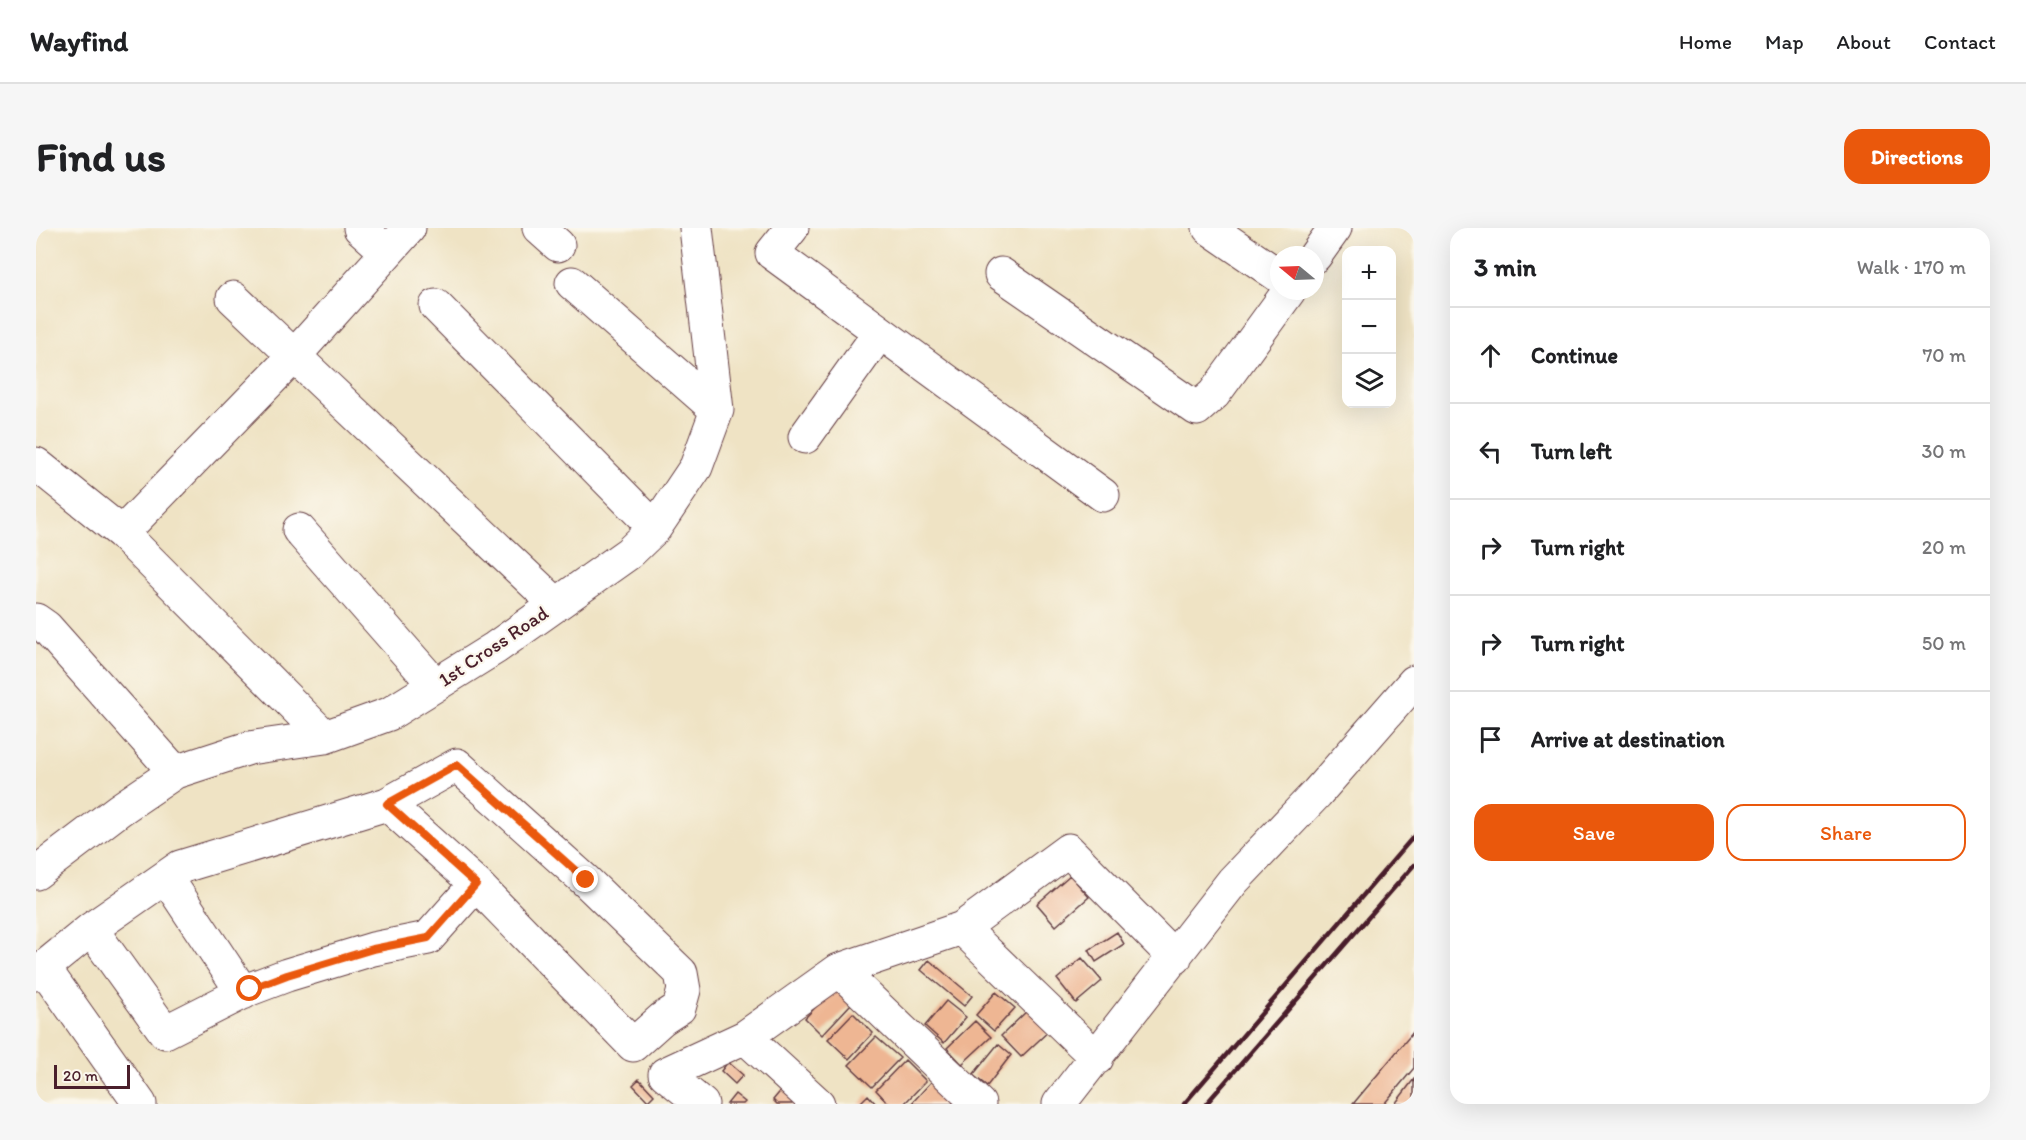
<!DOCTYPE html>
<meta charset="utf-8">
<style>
:root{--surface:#fff;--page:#f6f6f6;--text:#202124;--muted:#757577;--line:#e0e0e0;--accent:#ea580c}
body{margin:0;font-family:Itim,sans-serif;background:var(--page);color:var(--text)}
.controls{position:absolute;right:18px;top:18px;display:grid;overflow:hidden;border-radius:12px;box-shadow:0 6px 24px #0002}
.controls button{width:54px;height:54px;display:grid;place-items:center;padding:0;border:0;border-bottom:2px solid var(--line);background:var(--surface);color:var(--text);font:30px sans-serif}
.compass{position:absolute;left:1234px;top:18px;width:54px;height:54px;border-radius:50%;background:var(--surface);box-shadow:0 6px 24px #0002;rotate:289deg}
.scale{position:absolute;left:18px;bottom:15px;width:76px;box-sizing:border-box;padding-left:6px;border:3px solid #4a1f2b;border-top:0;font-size:16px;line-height:21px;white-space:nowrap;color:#4a1f2b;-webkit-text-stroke:4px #fbf7ec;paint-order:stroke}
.stop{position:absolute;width:18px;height:18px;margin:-14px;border:4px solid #ea580c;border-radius:50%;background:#fff}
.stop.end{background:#ea580c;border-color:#fff;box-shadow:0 2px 6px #0008}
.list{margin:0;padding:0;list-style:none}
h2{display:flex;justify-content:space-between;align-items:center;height:78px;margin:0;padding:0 24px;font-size:26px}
h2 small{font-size:20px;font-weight:400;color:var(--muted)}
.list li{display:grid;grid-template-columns:39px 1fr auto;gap:18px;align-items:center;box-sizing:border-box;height:96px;padding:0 24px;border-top:2px solid var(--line)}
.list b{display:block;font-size:22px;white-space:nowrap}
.list em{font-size:20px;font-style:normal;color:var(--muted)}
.actions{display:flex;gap:12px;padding:18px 24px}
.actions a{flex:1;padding:14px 0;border:2px solid var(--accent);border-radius:18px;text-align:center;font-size:21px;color:var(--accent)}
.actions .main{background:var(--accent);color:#fff}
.icon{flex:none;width:33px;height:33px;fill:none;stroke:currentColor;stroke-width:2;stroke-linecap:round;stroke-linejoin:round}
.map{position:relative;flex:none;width:1378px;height:876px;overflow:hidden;border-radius:18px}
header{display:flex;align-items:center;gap:36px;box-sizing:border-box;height:84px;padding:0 30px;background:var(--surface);border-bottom:2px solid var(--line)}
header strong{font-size:28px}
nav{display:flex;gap:33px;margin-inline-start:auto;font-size:21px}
.intro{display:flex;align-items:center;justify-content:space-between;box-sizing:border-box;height:144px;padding:0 36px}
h1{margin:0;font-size:42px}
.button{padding:15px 27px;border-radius:18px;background:var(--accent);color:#fff;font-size:21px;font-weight:700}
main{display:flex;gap:36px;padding:0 36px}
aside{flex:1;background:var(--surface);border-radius:18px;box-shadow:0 6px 24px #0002}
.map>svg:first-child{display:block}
.building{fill:#eeb693}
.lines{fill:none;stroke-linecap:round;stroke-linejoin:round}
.minor-casing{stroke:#633c42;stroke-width:35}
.minor{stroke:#fff;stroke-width:33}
.rail{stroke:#4a1f2b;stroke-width:4.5}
.route{stroke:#ea580c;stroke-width:8}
.labels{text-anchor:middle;stroke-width:4.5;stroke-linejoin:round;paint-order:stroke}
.street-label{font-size:20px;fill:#4a1f2b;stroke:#fbf7ec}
</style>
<header>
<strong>Wayfind</strong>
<nav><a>Home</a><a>Map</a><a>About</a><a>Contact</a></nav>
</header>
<div class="intro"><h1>Find us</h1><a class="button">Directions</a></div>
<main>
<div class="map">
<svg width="1378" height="876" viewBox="0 0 1378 876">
<rect width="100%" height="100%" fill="#fbf7ec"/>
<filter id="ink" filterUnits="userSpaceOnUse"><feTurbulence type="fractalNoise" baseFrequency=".0167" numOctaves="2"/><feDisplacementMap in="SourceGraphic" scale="12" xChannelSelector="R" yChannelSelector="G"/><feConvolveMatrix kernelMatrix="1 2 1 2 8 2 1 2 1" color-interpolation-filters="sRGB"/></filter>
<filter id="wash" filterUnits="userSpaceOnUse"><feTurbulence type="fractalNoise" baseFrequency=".008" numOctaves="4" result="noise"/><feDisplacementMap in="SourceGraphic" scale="24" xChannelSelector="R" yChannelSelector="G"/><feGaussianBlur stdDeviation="1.35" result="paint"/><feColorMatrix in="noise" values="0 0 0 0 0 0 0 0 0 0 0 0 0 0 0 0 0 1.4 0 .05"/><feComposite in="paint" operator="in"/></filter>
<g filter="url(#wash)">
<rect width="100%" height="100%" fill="#efe3c4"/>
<g id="blocks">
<path class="building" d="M1034,647l19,22 -33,29 -19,-22z
M1081,704l7,12 -28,18 -7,-12z
M1046,730l20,23 -26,22 -19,-24z
M893,732l43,36 -8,10 -43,-36z
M798,760l17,16 -29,31 -17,-17z
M960,764l19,16 -21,23 -18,-16z
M910,773l20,16 -22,26 -19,-17z
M995,779l21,21 -31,29 -20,-21z
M817,785l20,20 -24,26 -21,-20z
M939,793l16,16 -29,27 -15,-16z
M1378,803v37l-30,36h-31z
M840,809l24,21 -28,29 -23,-22z
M962,816l13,11 -24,31 -14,-11z
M869,832l21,21 -22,23h-15l-13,-14z
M692,834l15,13 -8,9 -14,-13z
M603,851l15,16 -6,6 -15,-16z
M1378,851v25h-19z
M896,853l22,21 -2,2h-41z
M747,860l13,11 -4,5h-15l-4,-4z
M699,866l10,8 -2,2h-16z
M832,867l8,9h-17z"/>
</g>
</g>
<g filter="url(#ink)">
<use href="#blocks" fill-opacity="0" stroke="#633c42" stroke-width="1.5"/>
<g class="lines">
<defs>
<path id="minor" d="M324,0l27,24
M503,0l19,17
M756,0l-20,25 331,242
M1173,0l70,48
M1279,28l20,-28
M965,46l196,135 17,-15 75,-103
M536,55l145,127
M197,70l323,306
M400,78l219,222
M769,209l75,-105
M0,236l86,69 173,-178 114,-127
M263,302l136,155
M86,305l203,204
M0,392l10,7 129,145
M0,645l83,-63 56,-38 74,-24 76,-11 64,-23 106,-66 134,-95 26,-25 41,-61 21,-57 -21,-182
M130,649l77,116
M926,700l135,130
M55,701l74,103 85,-43 37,-14 86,-26 55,-11 48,-54 -89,-80
M8,740l96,136
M803,742l140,134
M0,746l55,-45 89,-62 207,-63 70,-39 129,116 95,92 3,17 -5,18 -17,11 -29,26 -157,-161
M709,809l73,67
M666,876l-37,-30 80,-37 94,-67 123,-42 106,-78 107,108
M1023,876l174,-223 84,-88 97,-111"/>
</defs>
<use href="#minor" class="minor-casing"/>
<use href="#minor" class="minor"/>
<path class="rail" d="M1148,876l230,-268
M1170,876l208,-239"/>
</g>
</g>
<g class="lines" filter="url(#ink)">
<path class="route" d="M214,761l37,-14 86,-26 55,-11 48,-54 -89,-80 70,-39 129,115"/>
</g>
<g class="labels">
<g class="street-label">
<text transform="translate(457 418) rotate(-34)" y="7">1st Cross Road</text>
</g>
</g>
</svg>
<div class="controls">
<button>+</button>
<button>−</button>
<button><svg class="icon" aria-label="layers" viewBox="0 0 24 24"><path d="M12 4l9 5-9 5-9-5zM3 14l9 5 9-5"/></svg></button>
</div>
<svg class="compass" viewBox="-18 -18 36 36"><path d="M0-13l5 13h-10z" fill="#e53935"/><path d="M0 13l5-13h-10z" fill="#757577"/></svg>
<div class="scale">20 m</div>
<div class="stop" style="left:214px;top:761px"></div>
<div class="stop end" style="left:550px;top:652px"></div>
</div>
<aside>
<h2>3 min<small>Walk · 170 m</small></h2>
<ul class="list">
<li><svg class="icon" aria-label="ahead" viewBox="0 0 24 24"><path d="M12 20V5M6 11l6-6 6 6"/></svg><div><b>Continue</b></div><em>70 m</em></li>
<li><svg class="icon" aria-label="left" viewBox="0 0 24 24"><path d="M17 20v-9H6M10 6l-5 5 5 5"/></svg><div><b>Turn left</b></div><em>30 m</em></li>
<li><svg class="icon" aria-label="right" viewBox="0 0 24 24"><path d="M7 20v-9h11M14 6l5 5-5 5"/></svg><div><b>Turn right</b></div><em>20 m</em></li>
<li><svg class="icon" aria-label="right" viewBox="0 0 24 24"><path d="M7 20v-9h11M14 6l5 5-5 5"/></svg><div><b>Turn right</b></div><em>50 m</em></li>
<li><svg class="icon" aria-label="arrive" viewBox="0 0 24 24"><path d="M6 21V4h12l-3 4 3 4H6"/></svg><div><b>Arrive at destination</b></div></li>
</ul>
<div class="actions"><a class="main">Save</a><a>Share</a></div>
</aside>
</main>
